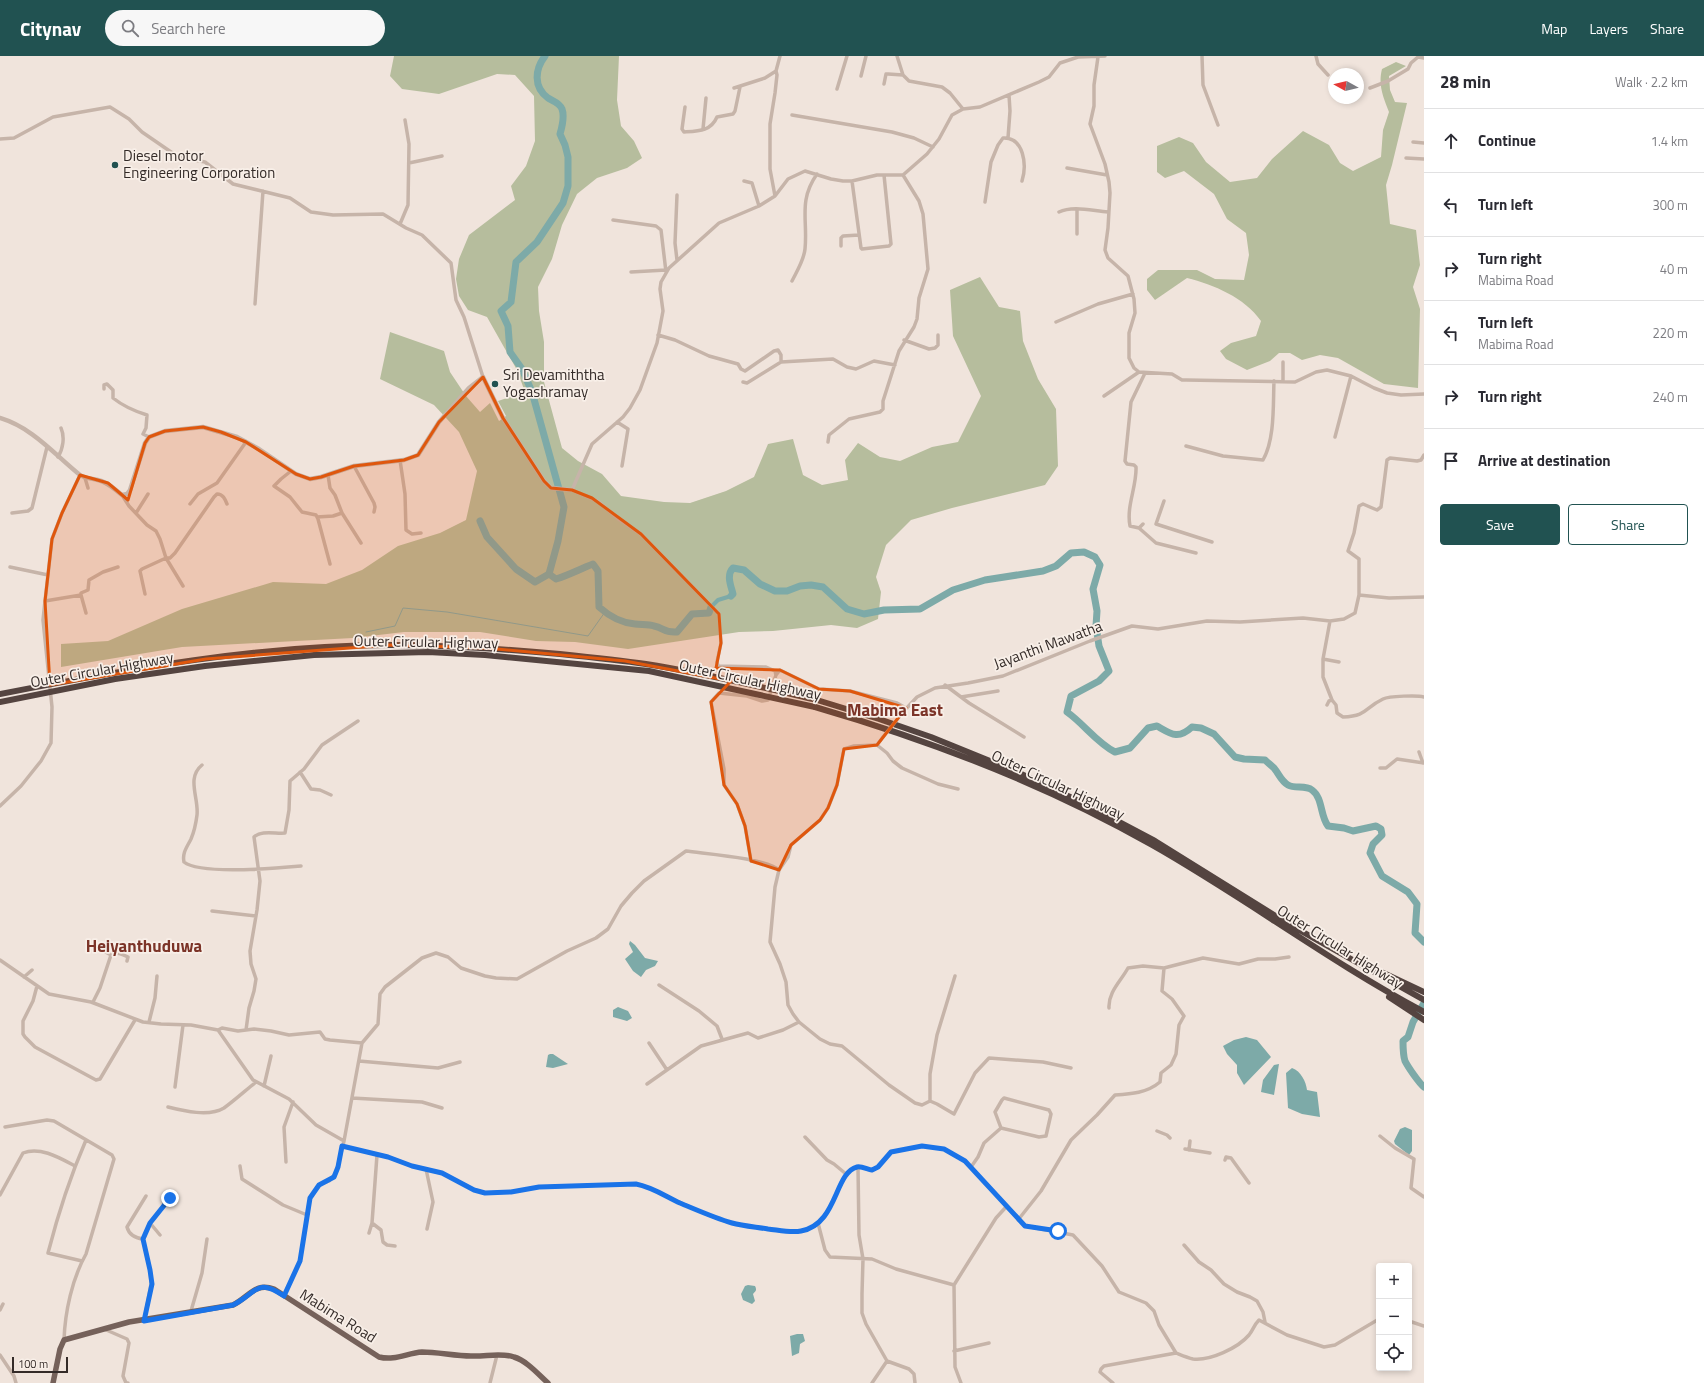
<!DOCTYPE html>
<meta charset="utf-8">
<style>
:root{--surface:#fff;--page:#f7f7f7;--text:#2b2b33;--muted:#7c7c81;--line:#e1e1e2;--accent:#215251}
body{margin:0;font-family:"Titillium Web",sans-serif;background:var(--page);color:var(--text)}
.controls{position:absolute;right:12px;bottom:12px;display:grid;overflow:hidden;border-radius:4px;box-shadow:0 2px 6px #0003}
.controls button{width:36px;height:36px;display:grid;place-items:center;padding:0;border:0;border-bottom:1px solid var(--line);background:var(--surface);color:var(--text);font:20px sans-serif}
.compass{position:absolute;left:1328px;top:12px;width:36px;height:36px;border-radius:50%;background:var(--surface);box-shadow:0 2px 6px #0003;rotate:278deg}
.scale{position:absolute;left:12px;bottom:10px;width:56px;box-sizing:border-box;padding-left:4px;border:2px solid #342b28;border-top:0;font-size:11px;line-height:14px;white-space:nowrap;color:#342b28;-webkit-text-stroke:3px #f8efe8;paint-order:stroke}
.stop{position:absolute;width:12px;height:12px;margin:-9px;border:3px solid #1a73e8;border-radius:50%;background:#fff}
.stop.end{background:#1a73e8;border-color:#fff;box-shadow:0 1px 4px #0008}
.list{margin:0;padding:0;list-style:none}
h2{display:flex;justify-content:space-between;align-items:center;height:52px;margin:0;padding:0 16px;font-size:17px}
h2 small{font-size:13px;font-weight:400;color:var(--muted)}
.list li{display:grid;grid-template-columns:26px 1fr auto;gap:12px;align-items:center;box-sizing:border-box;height:64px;padding:0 16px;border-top:1px solid var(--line)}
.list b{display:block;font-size:15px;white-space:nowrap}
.list p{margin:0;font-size:13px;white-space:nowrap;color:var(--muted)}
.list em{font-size:13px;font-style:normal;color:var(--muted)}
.actions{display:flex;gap:8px;padding:12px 16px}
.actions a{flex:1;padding:9px 0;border:1px solid var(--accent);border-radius:4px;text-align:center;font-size:14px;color:var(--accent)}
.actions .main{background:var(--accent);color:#fff}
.icon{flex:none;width:22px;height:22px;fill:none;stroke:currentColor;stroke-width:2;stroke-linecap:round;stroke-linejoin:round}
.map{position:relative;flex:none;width:1424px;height:1327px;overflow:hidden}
header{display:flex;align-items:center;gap:24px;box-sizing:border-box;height:56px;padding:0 20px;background:var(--accent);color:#fff}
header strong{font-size:19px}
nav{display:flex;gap:22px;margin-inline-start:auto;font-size:14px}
.search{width:280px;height:36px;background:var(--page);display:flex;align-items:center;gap:10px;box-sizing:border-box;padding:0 14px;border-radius:22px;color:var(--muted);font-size:15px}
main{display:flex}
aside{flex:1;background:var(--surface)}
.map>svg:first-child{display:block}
.green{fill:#b6bd9d}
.water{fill:#7daaa8}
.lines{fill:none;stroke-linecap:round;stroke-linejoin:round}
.stream{stroke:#7daaa8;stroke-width:1}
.canal{stroke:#7daaa8;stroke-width:4}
.river{stroke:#7daaa8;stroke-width:7}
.minor{stroke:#c6b4a9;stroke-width:3.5}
.tertiary{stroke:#c6b4a9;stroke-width:4.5}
.primary{stroke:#75615a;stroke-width:5.5}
.motorway{stroke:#544440;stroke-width:6}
.minor-bridge{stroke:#c6b4a9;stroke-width:3.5}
.motorway-bridge{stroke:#544440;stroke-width:6}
.route{stroke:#1a73e8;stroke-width:5}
.marked{fill:#df570d;fill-opacity:0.2;stroke:#df570d;stroke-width:3;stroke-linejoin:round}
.poi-dot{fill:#215251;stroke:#f8efe8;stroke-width:1.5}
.labels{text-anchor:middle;stroke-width:3.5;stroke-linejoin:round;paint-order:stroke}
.poi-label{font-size:15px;fill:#342b28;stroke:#f8efe8;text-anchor:start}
.street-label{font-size:15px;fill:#342b28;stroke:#f8efe8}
.quarter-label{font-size:17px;font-weight:bold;fill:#7c3428;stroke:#f8efe8}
</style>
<header>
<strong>Citynav</strong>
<div class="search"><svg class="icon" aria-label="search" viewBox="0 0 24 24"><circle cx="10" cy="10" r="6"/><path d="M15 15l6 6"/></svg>Search here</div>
<nav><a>Map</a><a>Layers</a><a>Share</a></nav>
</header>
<main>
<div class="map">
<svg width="1424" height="1327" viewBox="0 0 1424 1327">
<rect width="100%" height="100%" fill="#f0e4dc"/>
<path class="green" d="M394,0h225l-2,44 4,26 13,15 8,17 -15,10 -30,10 -20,16 -15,31 -10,34 -14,28 1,24 5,31v40l18,66 16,13 24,13 19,22 43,6 26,1 36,-12 28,-14 14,-33 25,-5 10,36 19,10 26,-5 -3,-20 13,-17 22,14 20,4 32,-14 26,-5 23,-46 -28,-60 -3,-46 30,-13 19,30 21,4 3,30 15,38 18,30 2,57 -13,19 -93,23 -41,12 -25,25 -10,32 5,15 -3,27 -21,9 -26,-3 -58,6 -34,1 -111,17 -53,-7 -39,-1 -56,-9h-76l-51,6 -171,9 -121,20v-23l47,-3 74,-32 91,-27 53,2 36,-14 36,-24 42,-13 26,-13 11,-49 -18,-39 -25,-27 -54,-26 10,-47 54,19 6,21 16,24 14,16 10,-9 9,18 7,-5 -8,-15 27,-9 -8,-22 -30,-53 -19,-7 -9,-14 -3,-17 3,-20 10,-24 46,-35 -4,-14 15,-20 9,-25 -1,-45 -19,-21 -18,-1 -58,20 -37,-5 -12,-13z
M1396,6l10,4 -17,10 1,14 5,12 12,1 -15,62 -6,20 4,39 26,6 4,35 -7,22 7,22 -2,79 -34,-4 -46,-26 -18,-3 -18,5 -12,-7h-11l-9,8 -23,9 -21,-11 -6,-8 11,-8 25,-7 5,-15c-17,-24 -47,-36 -74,-43l-32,22 -8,-10v-11l11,-9h39l18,9 29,1 5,-25 -3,-22 -19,-14 -13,-25 -30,-23 -19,7 -8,-6v-26l22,-9 14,6 13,19 24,20 27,-4 15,-19 31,-28 26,14 11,18 13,8 28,-14 2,-27 6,-18c-6,-15 -11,-27 -7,-43z"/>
<path class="water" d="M630,885l5,4 10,13 13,3 -3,5 -9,4 -5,7 -8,-6 -8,-12 8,-7 -4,-8z
M618,951l10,4 4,7 -5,3 -14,-4v-7z
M1246,981l11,3 14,17 -27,28 -7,-12v-8l-10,-11 -4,-8 11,-6z
M550,998h3l15,10 -15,4 -7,-1 2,-12z
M1279,1008l-5,31 -13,-3 2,-12 11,-15z
M1292,1012c9,3 14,14 15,22l10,2 3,25 -18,-3 -14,-6 -2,-35z
M1405,1071l7,3v21l-3,4 -14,-11 -1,-3 6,-12z
M748,1229l7,1c2,4 1,5 -2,8l2,7 -3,3 -9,-4 -2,-6 4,-8z
M797,1278h6l2,7 -5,3 -1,9 -7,3 -2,-20z"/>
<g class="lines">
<path class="stream" d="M366,576l29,-6 8,-18 44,4 141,24 17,-24"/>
<path class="canal" d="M714,548l4,-4 13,-4"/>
<path class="river" d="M545,0c-10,13 -12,31 3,42 5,3 12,5 14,11 3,8 0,18 -2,25l5,11 3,12v29l-5,17 -26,39 -21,20 -5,40 -10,9 7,15 2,26 12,17 10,23 32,115 -6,34 -9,33 7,5c13,-4 24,-10 37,-15l5,7 1,36c10,9 23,16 36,17 6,1 13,0 19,2 10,2 10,7 23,6l15,-18 17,-1 2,-6
M480,465l7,16 29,32 19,13 14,-8
M731,540l2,-2c-2,-8 -7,-19 0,-26l11,2 16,14 15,7h12l13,-5 11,-1 12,2 24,22 17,5 20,-4 36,-1 33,-19 32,-10 58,-9 13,-5 15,-13 13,-1 11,5 5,8 -7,24 4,22 -1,15 3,20 10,25 -10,10 -28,15 -4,16c17,12 30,31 48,40l15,-4 18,-20 9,-2c14,8 21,14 35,1l9,1 13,6 21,23 9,2 21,1c3,3 6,5 9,8 5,6 7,13 14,17 7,4 17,0 24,5 11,8 8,26 16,36l16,2 9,3 23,-5 5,3 1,6 -9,9 -3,9 12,23 26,16 9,12 -2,29 9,9
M1424,947l-11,19 -5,15 -5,4c0,6 0,14 2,20 3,6 14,22 19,26"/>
<path class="minor" d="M897,0l6,19
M1202,0l1,29 15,40
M1316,0l2,8 10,11
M1098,1l-4,28v21l-4,18 15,40 4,18 1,11 -2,35 -3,22 3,8 20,18 6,23 1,14 -6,20v25l5,10 5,4 33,2 10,6h4l109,2 21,-10 11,-2 24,6 23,12 13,5 14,2 23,-1
M861,20l5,-20
M884,28l2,-10h2l15,1 6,6 33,6 8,6 13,16
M734,32l31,-10 11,-7
M1370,32l18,-7 20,-12 3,-6 7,-6 6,1
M837,33l10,-33
M685,51l-3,22 2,3c15,-1 27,-1 33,-15l16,-3 2,-3 5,-24
M792,59l100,17 22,6 19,9
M703,73l3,-31
M1008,82l2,-27 -1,-16
M0,83l14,-1 39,-21 57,-10 19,12 13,13 32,22 9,4 22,4 28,22 57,14 21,14 22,3 50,-1 23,14 16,7 29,28 5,37 8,17 19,60
M1413,86l11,1
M1406,102l18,1
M409,107l33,-7
M1067,112l40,7
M744,125l8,2 7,23
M852,125l9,67 1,1 27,-3 2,-2 -7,-69
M677,139l-2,48 2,17
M775,140l13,-17 17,-8 26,8 12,2h9l25,-6h26l24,-21 12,-15 13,-24 11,-6 17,-2 59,-25 10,-5 11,-14 18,-6 27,-1
M985,146l6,-40 7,-17 5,-7c21,-1 24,27 19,43
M1077,153v25
M1059,156c14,-7 34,-1 49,0
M613,164l43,6 5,4 5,42
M400,168l8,-19 1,-61 -4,-24
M841,190v-8l2,-2 16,-1
M631,216l35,-2
M792,225c5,-10 12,-21 13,-32 3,-29 -7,-48 12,-75
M255,248l8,-113
M1056,266l42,-18 35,-10
M658,279l17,5 34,16 29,8 3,5 4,2 29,-20 4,-1 3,5v7
M904,284l25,9 6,-1 3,-3v-10
M1283,325v-19
M743,326l4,1 34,-21 52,-3 14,8 9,2 18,-8 21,4
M104,333v-4l3,-1 6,6v8c10,8 21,13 34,17l-1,13 -3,6 6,3
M1104,340l35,-24
M617,366l11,7 -6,37
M1335,381l16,-61
M828,386l1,-7 20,-16 31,-7 3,-3v-8l16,-50 15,-24 3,-8 2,-21 9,-29 -5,-55 -4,-13 -16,-26
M1186,390l37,10 40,4c12,-21 10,-55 11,-79
M58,401c5,-8 7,-20 3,-29
M400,404l5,34 1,36 6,4 9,-1
M354,410l20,37 1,4 -1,5
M291,415l-10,8 -7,7 16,11 12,15 14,3 2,4 12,45
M328,419l2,13 5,7 7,18 19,30
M85,422l3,10
M122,439l7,11 18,19 9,6 4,8 6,19h4l5,-5 39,-56 3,-3c6,0 8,5 10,10
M1164,445l-8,23 56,18
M190,448l8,-10 19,-11 29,-41
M12,457l16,-2 4,-3 15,-61
M136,457l12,-19
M317,461l16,-1 9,-3
M1143,468l-4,4 -9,-2c-4,-20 7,-40 6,-59l-2,-2 -7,-1 -2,-3 6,-59 14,-29
M1139,472l17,15 40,10
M10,511l38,8
M145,538l-5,-23 2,-2 24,-11 17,28
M81,539l5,18
M1359,539v-36l-11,-8 6,-18 5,-27 4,-2 14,6 4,-3 6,-47 3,-2 27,3 4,-1 3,-5
M45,545l36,-6v-2l7,-3 1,-10 14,-8 15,-5
M1330,565l-7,38 16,3
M1323,603v18l9,23 -3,1 -2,4
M776,619l-1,-4 -9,-4 -48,-1 -1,-4 4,-19 -2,-29 -78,-80 -24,-16 -18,-16 -27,-12 20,-46 31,-27 7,-9 10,-18 17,-47 6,-32 -3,-22 1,-7 8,-14 50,-45 40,-17 16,-10 -5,-27v-45l5,-31 2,-18 -1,-4 4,-15
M945,629l24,18 55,34
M961,641l37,-6
M1332,644l4,5 1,8 6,4c25,-1 21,-9 40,-18 6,-3 35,-4 41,-2
M904,655l13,-14 18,-9 33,-5 35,-7 87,-35 42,-15 26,3 49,-8 33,1 63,-4 27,3 14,-2 11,-6 4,-18 30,3 35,-1
M883,681l-6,8 -23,1 -10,3 -7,36 -9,23 -8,12 -29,25 -3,12 -9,13 -4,17 -5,55 10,22 6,18 2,23 5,9 6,8 21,17 10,5 12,2 47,39 26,18 7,2 8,-4v-27l7,-39 18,-59
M877,689l10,8 6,8 9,7 36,16 20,5
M1419,696l4,11
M202,709c-16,13 -3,33 -5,50 -1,8 -3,17 -6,24 -4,8 -9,14 -7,23 16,13 95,6 117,4
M1380,712h6l11,-9 27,4
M300,716l11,17 9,1 11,5
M0,750l21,-20 20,-25 10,-18 1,-36 -9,-87 2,-19 7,-62 10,-26 18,-38
M751,805l-6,-35 -8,-22 -13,-19v-16l-13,-67 8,-9 28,3 15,5 6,-1 8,-25 4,-5 39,19 31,2 47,12 9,5
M212,855l44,5
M110,898c7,-2 12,0 18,3l-1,4
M0,904l49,34 42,8 52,20 18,2 30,1 27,5 35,50 36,19 27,26 28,16 -8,32 -7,8 -10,4 -9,13 -10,63 -16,35
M24,921l8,-7
M659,929l40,26 18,15 5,13
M37,930l-4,15 -10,20v13l2,3 10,10 61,33 4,-1 35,-59
M93,946l7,-14 11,-33 -11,-6
M1109,952c-1,-16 12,-27 19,-40l15,-2 21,2
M149,966l6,-24 2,-22
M218,974l4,-2 16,3 16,-2 17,2 18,4 31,-3 5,7 5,1 32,3
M246,974l3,-22 5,-17 2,-12 -5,-15 -1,-13 7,-41 3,-29 -6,-44c7,-7 22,-3 31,-4l4,-23 1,-29 14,-12 18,-24 36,-24
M649,987l18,27
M359,1005l79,7 22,-6
M647,1028l54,-38 47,-13 10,5 25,-8 16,-8
M264,1030l7,-30
M175,1031l8,-62
M352,1042l70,4 20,6
M1004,1042l45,12 2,4 -5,22 -7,1 -38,-9 -6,-16 7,-12z
M930,1045l7,3 17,10 21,-41 14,-15 54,4 28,6
M168,1051c16,4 41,10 56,1 11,-8 22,-18 32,-26
M5,1071l42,-7 7,1 58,34 2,4 -28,95c-14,25 -21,58 -22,86
M1157,1075l10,4 3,3
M1380,1080l15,12 19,11 -3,29 13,9
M805,1081l22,23 7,4 12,10
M344,1085l18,-98 16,-19 2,-30 5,-7 37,-29 14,-5 12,4 13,11 24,8 11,2 21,1 50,-28 29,-13 12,-9 13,-23 11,-13 12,-12 42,-30c21,3 79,7 93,19
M342,1090l46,11 24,9 30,7 33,17 10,3 26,-1 28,-5 97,-3c16,3 29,12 45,19 16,7 34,16 51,20 11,3 24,4 36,6 10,1 23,4 33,2 37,-7 33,-58 56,-64 4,-1 10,2 15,3l6,-3 13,-15 31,-6 22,3 21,12 60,65 48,9 29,31 17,26 27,11 8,8 5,14 17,28c5,2 12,5 17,6 17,2 45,-11 56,-24 4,-5 5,-10 10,-15l28,15 37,12 11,-2 44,-26
M1185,1093l25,4
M1189,1094l1,-9
M1225,1104l1,-3 5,1 18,25
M286,1106l-2,-35 9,-25
M240,1110l2,13 41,26 24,10
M858,1111l1,68 4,24 -1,35v19l4,11 21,37 22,8 5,5 1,9
M971,1111l7,-10 6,-14 17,-15
M426,1113l7,33 -6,27
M0,1139l23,-42c17,-7 37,5 52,13
M1018,1164l23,-29 30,-51 26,-25 18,-20c16,-1 32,-2 45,-13l1,-9 10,-8 5,-11 3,-29 5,-9 -12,-17 -10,-8 2,-23 39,-10 36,6 19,-5h17l14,-2
M150,1167l10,12
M372,1167l5,-68
M818,1167l7,27 5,7 42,2 24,10 58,16
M369,1177l3,-10 9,7 2,12 4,3 8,1
M143,1183c-7,-1 -14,-4 -16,-12l19,-31
M1184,1189l15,17 12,8 13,14 13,8 13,5 7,4 6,11 2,10
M82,1205l-34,-8c10,-39 22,-76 38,-113
M0,1254l3,-6
M191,1255l11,-38 5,-34
M144,1265l7,-37 -1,-14 -7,-31 7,-16 20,-25
M1409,1265l15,5
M104,1273l23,10 2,4 -6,33 3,7h2
M954,1295l35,-8
M0,1299l14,21 2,7
M490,1327l7,-28
M872,1327l15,-22
M961,1327l-6,-16 -1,-82 42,-67 10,-11
M1113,1327l-13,-11 1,-3 3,-3 72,-13"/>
<path class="tertiary" d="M0,362c33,10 54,36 80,57 6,4 11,3 18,5 10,2 16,9 24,15l5,-1 3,-4 15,-47 4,-6 16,-6 38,-4 34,10 22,12 37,25 14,5 11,-2 33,-11 50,-6 14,-5 21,-33 30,-34 14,-11 20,41 41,63 7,7 21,2"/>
<path class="primary" d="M53,1327l7,-34 4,-9 65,-18 104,-17c16,-8 22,-23 41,-16l105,68c16,4 28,-4 43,-5 16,0 33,4 49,4 14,1 29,-4 43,1 13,4 24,17 34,26"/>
<path class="motorway" d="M817,644l62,19 52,18 86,35 68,32 70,37 130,81 139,78
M815,651c117,34 230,77 337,138 92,52 178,117 272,167
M1375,913l49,23
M1389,941l35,23"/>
<path class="minor-bridge" d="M883,681l21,-26"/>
<path class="motorway-bridge" d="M0,638c128,-25 259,-49 390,-49 57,0 113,4 170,9 29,3 58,6 86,10 58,9 115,23 171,36
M0,646l115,-23 90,-13 109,-11 114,-3 57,3 164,16 166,36"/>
</g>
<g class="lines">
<path class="route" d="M170,1142l-20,25 -7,16 7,31 2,14 -8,37 89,-16c24,-12 23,-28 51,-9l16,-35 10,-63 9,-13 15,-8 4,-10 4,-21 46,11 24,9 30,7 32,17 11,3 26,-1 28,-5 97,-3c16,3 29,12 44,19 17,7 35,15 52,20 11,3 24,4 36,6 10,1 23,4 33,2 37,-7 33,-58 56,-64 4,-1 10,2 15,3l6,-3 13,-15 31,-6 22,3 21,12 60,65 33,5"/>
</g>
<path class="marked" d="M483,321l20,41 41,63 7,7 21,2 20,8 49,36 78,80 2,29 -5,25 64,2 39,19 31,2 56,17 -29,37 -33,4 -7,36 -9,23 -8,12 -29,25 -12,25 -28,-9 -6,-35 -8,-22 -13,-19 -13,-83 20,-21 -106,-20 -139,-13 -97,-3 -183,14 -156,26 -5,-84 7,-62 10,-26 18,-38 28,8 20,17 17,-57 4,-6 16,-6 38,-4 18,5 25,10 50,32 14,5 11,-2 33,-11 50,-6 14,-5 21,-33z"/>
<g class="poi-dot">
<circle cx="115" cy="109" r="4"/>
<circle cx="495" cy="328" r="4"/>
</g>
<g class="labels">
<g class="poi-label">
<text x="123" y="105">Diesel motor<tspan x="123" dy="17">Engineering Corporation</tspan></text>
<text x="503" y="324">Sri Devamiththa<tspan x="503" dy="17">Yogashramay</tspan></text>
</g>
<g class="street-label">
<text transform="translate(426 586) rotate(1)" y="5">Outer Circular Highway</text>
<text transform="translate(1048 589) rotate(-20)" y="5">Jayanthi Mawatha</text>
<text transform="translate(102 614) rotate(-10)" y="5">Outer Circular Highway</text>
<text transform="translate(750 624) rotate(12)" y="5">Outer Circular Highway</text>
<text transform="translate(1058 729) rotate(25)" y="5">Outer Circular Highway</text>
<text transform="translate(1340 891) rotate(32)" y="5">Outer Circular Highway</text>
<text transform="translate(338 1260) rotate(32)" y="5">Mabima Road</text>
</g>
<g class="quarter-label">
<text x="895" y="660">Mabima East</text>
<text x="144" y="896">Heiyanthuduwa</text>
</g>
</g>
</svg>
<div class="controls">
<button>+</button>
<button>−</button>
<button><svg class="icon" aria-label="locate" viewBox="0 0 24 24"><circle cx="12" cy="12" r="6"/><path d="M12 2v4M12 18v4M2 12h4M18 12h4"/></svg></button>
</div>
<svg class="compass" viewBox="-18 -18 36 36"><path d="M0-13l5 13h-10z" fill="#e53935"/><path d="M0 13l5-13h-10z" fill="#7c7c81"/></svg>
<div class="scale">100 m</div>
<div class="stop" style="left:1058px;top:1175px"></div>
<div class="stop end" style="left:170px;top:1142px"></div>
</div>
<aside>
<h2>28 min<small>Walk · 2.2 km</small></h2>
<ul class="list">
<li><svg class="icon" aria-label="ahead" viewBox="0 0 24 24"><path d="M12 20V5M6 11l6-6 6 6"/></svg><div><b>Continue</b></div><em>1.4 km</em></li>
<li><svg class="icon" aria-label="left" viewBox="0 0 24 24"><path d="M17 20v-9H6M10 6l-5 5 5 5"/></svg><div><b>Turn left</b></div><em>300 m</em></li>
<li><svg class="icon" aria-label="right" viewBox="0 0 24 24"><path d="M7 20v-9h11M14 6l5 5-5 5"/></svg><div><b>Turn right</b><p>Mabima Road</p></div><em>40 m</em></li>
<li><svg class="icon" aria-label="left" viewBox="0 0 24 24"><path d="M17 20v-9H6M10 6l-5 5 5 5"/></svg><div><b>Turn left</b><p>Mabima Road</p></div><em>220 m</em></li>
<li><svg class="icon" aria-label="right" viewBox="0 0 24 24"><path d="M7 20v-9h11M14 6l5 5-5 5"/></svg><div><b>Turn right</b></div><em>240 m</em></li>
<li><svg class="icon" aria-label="arrive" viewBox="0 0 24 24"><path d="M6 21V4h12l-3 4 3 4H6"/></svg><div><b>Arrive at destination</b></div></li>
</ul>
<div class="actions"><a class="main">Save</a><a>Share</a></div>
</aside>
</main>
